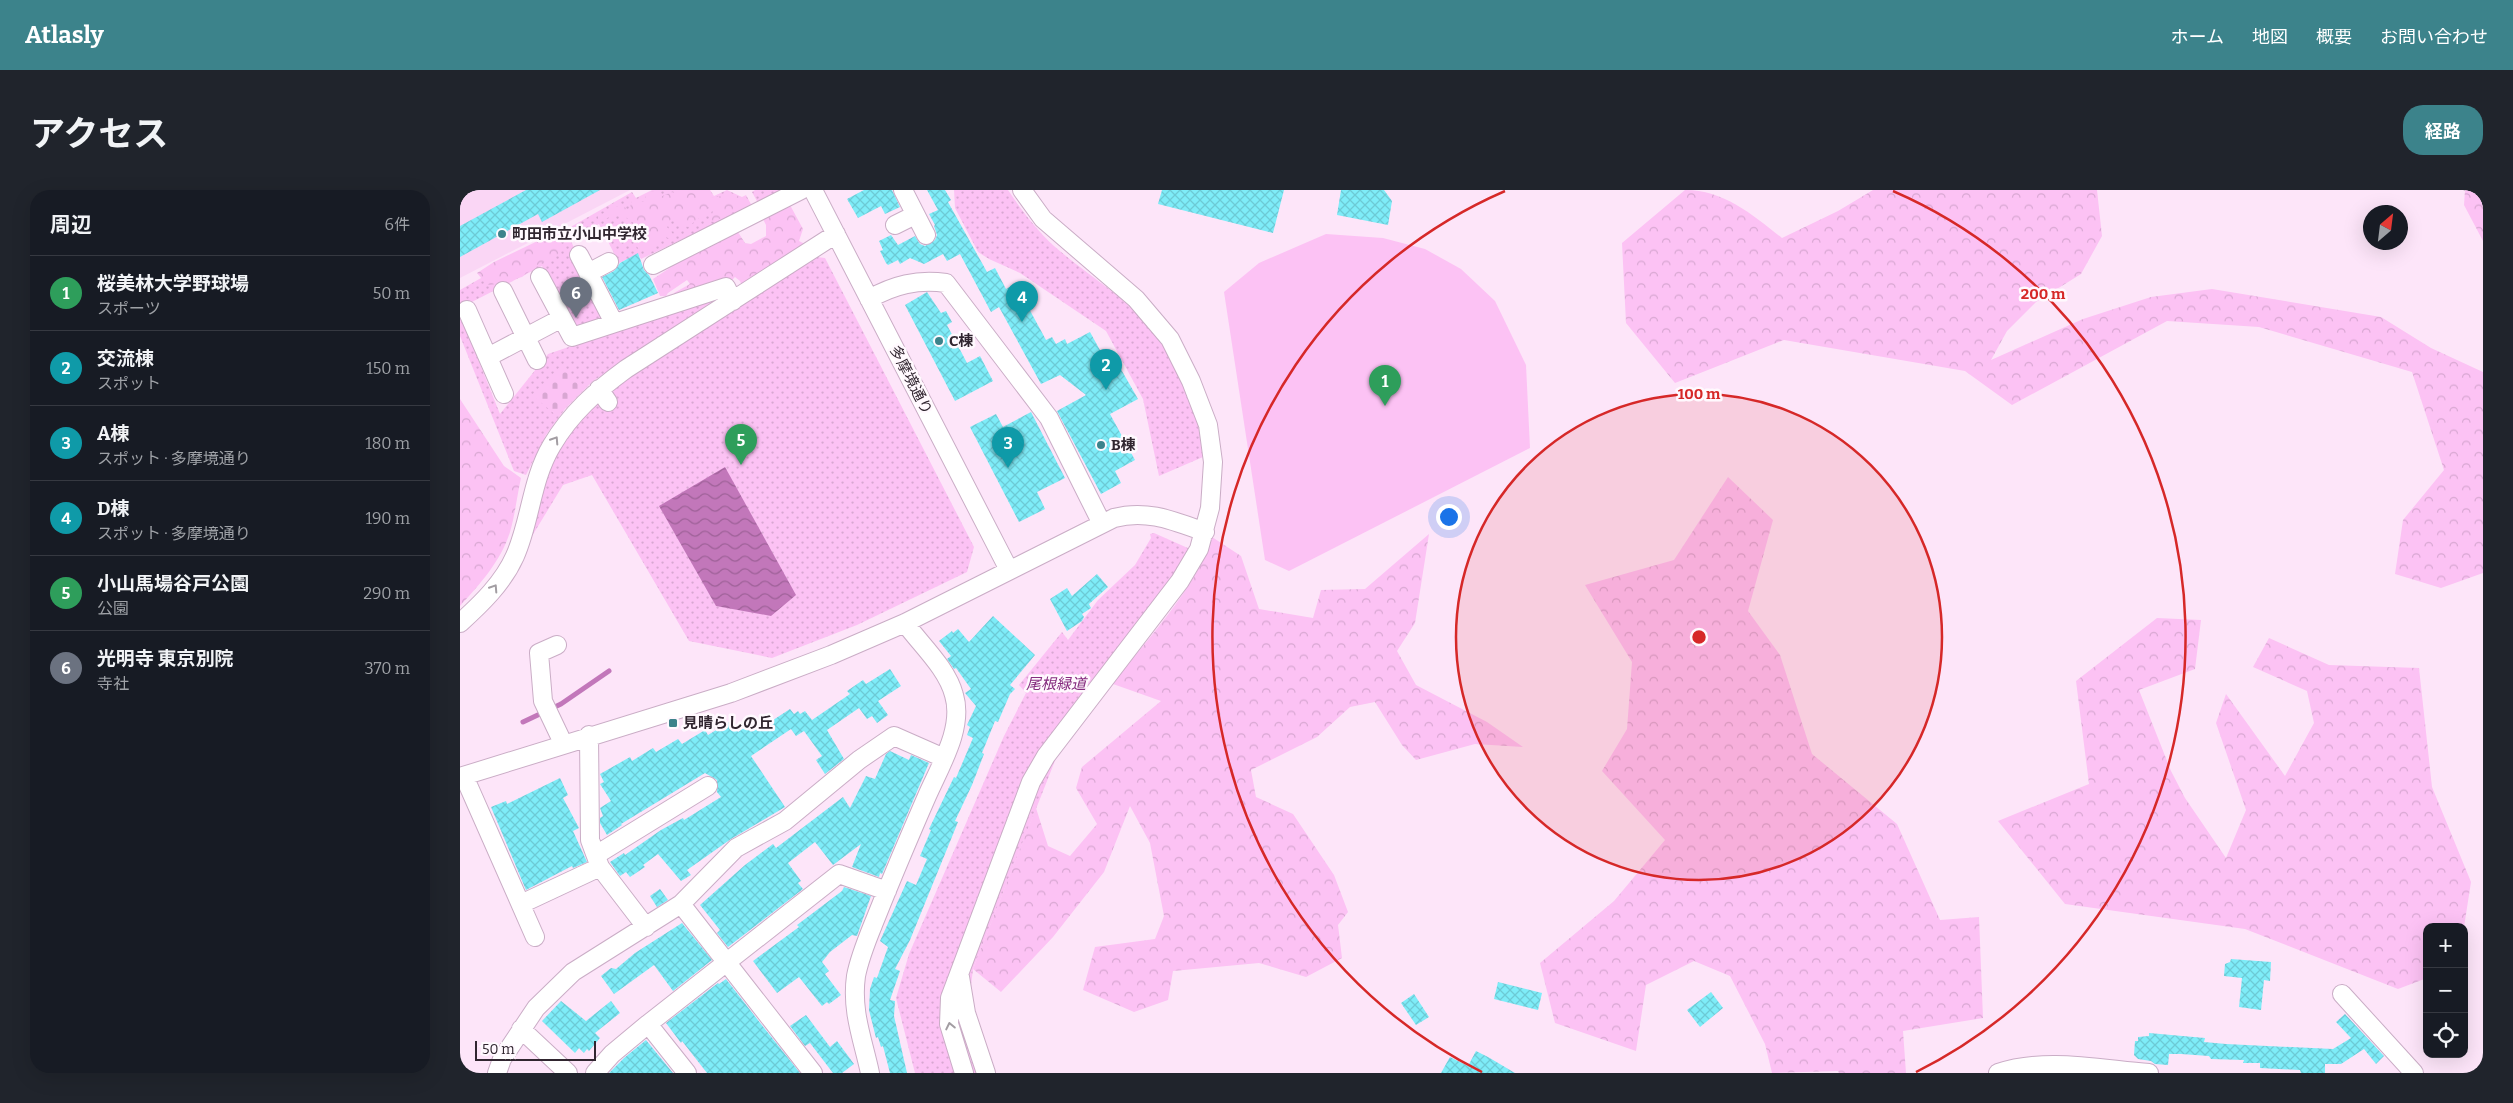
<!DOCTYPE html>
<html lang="ja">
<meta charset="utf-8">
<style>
:root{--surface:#171b24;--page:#20242c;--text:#f1f3f6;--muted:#9ea1a6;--line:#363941;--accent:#3c838b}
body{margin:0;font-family:Bitter,"Noto Sans JP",serif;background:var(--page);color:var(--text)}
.controls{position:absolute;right:15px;bottom:15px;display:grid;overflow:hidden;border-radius:10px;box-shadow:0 5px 20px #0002}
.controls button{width:45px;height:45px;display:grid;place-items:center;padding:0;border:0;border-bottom:1px solid var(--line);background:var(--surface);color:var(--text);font:25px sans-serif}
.compass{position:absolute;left:1903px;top:15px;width:45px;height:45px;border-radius:50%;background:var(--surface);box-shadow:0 5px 20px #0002;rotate:28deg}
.scale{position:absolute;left:15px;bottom:12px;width:121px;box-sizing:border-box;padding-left:5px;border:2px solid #312630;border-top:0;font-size:14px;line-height:18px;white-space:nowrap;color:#312630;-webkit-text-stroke:4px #fff9fe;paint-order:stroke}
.you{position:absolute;left:988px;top:326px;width:18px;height:18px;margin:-12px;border:4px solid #fff;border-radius:50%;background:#1a73e8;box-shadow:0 0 0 8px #1a73e833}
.badge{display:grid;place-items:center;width:32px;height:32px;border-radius:50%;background:var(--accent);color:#fff;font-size:16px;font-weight:700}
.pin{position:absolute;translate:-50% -41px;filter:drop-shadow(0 1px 2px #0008)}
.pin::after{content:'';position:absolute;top:26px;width:18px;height:15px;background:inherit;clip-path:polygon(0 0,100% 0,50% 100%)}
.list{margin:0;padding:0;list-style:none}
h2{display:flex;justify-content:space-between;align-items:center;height:65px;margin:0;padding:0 20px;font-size:21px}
h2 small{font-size:16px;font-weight:400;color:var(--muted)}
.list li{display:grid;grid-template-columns:32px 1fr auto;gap:15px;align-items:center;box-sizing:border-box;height:75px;padding:0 20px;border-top:1px solid var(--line)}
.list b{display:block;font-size:19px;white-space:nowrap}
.list p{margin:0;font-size:16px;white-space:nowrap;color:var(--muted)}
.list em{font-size:16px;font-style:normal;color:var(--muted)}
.icon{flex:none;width:28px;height:28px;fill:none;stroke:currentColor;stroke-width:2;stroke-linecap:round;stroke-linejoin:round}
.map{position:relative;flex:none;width:2023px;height:883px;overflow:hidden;border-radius:20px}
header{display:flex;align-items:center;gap:30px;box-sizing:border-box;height:70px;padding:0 25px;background:var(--accent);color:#fff}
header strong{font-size:24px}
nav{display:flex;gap:28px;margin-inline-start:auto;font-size:18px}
.intro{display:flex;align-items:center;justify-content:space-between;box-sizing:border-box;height:120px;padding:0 30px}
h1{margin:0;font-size:35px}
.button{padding:12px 22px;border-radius:20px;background:var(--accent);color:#fff;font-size:18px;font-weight:700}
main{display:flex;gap:30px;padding:0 30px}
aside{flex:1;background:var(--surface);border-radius:20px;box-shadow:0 5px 20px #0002}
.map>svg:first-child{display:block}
.built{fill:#fad6f5}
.green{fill:url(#green-dots)}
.forest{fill:url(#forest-crowns)}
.cemetery{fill:url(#cemetery-stones)}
.pitch{fill:#fcc2f4}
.water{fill:url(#water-waves)}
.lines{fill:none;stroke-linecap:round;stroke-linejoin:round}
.stream{stroke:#c277ba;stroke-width:5}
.building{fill:url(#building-cross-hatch)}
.minor-casing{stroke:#caadc6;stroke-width:20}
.minor{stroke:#fff;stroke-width:18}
.oneway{stroke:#a29da2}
.ring{fill:none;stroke:#d62828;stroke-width:2.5}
.poi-dot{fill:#3c838b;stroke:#fff9fe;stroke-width:2}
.labels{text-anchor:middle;stroke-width:5;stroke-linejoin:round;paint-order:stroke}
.poi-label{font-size:15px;font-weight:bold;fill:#312630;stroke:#fff9fe;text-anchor:start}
.street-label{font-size:15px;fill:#312630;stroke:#fff9fe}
.park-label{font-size:15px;font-style:italic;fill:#852b7e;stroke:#fff9fe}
.centre{fill:#d62828;stroke:#fff9fe;stroke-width:2.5}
.ring-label{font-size:15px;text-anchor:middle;font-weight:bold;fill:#d62828;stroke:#fff9fe;stroke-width:5;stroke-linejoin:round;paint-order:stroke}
</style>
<header>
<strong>Atlasly</strong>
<nav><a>ホーム</a><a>地図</a><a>概要</a><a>お問い合わせ</a></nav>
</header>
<div class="intro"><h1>アクセス</h1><a class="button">経路</a></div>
<main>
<aside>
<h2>周辺<small>6件</small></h2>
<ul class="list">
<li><span class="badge" style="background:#2e9e5b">1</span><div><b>桜美林大学野球場</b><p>スポーツ</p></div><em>50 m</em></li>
<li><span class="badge" style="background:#0f9aa8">2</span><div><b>交流棟</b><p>スポット</p></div><em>150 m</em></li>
<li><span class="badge" style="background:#0f9aa8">3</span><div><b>A棟</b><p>スポット · 多摩境通り</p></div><em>180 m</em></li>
<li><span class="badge" style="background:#0f9aa8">4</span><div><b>D棟</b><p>スポット · 多摩境通り</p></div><em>190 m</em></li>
<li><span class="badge" style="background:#2e9e5b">5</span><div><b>小山馬場谷戸公園</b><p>公園</p></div><em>290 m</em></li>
<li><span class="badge" style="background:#6b7280">6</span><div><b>光明寺 東京別院</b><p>寺社</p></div><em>370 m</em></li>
</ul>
</aside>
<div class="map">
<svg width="2023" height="883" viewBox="0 0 2023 883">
<defs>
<pattern id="green-dots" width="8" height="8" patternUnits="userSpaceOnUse" patternTransform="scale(1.25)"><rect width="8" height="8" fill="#fcc2f4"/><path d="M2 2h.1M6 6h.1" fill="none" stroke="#d8a7d2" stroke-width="1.8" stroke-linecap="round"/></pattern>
<pattern id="forest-crowns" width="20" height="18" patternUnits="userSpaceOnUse" patternTransform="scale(1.25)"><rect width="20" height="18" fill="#fcc2f4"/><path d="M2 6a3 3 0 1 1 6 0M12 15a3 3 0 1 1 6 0" fill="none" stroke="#d8a7d2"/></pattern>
<pattern id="cemetery-stones" width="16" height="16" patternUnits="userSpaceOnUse" patternTransform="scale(1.25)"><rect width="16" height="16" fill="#fcc2f4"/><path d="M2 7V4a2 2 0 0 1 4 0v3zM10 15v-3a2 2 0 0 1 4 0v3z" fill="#d8a7d2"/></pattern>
<pattern id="water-waves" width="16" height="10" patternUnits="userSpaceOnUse" patternTransform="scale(1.25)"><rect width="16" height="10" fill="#c277ba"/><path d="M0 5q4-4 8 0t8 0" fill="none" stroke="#9e6198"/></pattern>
<pattern id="building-cross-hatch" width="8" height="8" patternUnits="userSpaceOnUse" patternTransform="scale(1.25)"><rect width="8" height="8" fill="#7eecf8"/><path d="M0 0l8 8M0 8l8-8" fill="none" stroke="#6dcad5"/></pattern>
</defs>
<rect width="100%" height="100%" fill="#fde5f9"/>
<path class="built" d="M0,0h170l-170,88z"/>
<path class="green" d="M192,0h58l4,6 13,-6 15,7 4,-2 6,11 -111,53 -3,-5 -19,9 -20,-39 -29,15 36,77 -30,15 -34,-65 -82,42v-18l172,-98 4,6z
M295,0h28l-25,13 -6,-11z
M494,0h54c14,21 28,39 46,56 33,29 74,52 101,88 26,35 45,79 48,123l-44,19 -16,-77 -37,-68 -86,-58 -31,-14 -11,-7 -23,-44z
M357,67l8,1 149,289 -7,25 -110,53 -85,33 -83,-17 -97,-166 -29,10 -37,61 27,-90 23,-35 18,-18 7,1 5,6 12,-10 -5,-7 2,-7z
M260,106l1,3 -128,82 -28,28 -19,26 -20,40 -12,-4 -54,-135v-22l40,100 48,-60z
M694,343l36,16 -5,11 -125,188 -87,221 -3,25 22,79h-77l-19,-75 13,-44 95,-218 22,-43 -7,-8 43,-53 6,8 30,-40 37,-35 16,-27 -1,-4z"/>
<path class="forest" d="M221,0h26l5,8 19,-4 16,6 -1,6 -33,16 -3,-2 4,-12 -4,-3 -5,8 -17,14 -17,-8 -4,8 6,7 -4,5 -4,-3 -16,14 -9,1 -7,-10 8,-9c-4,-8 -17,-17 -25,-19l-12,7h-6v-4l24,-12 7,8 3,-13 12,3 2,-7 7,-4 7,6 12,-5 7,3z
M1225,0c39,0 68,25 97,48l56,-27 35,-21h224l5,46 -21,38 -45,28 -29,29 -16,29 92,-41 68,-22 61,-8 169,28 50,31 52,24v201l-42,15 -46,-14 8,-54 41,-50 -32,-98 -153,-45 -92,-6 -155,84 -47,-34 -181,-31 -109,43 -49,-60 -4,-80z
M2005,0h18v51l-19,-36z
M330,15l13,24 -4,12 8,4 -65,41 -2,-5 -5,-4 -4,4 -55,17 -2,-5 16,-9 -3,-4 -19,13 -2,3h-6l-7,-17 24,-16 59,-34 9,14 6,1 15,-8v-11l-3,-6z
M88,46l15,11 -4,7 -22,11 -15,12 -31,8 -5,-1 -9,-11 17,-11z
M0,209l44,67 17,12c-4,18 -6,37 -11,54 -9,29 -30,52 -50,74z
M1268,287l45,43 -25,91 32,44 32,99 85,70 43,96 39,-3 4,101 -80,13 3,42h-67l-1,-2 -66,2 -7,-29 -35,-68 -36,-15 -48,24 -10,66 -81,-28 -15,-60 74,-62 51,-61 -63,-69 25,-42 5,-67 -47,-77 89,-25z
M969,344l-14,89 -18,28 19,34 71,37 36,25 -48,-3 -59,16 -14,-15 -27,-43 -25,5 -33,30 -66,33 5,27 37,17 41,61 14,37 -10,13 4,33 -36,19 -47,-14 -86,8 -5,29 -34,12 -51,-22 12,-43 60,-8 9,-23 -14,-73 -20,-37 -26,66 -51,65 -52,55 -28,-23 63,-161 12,38 22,10 27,-32 -21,-36 6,-21 79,-66 -48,-17c32,-43 84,-96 99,-147l29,19 18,53 54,9 8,-28 44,-1z
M1697,428l44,2 -6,49 -56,21 32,81 14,27 41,60 20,-48 -30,-87 10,-29 59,82 29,-53 -7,-32 -54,-24 16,-29 60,27 90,3 13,119 39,95 -7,45h-37v51l-29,11 -153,-60 -180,-25 -67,-83 91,-37 -13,-103z"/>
<path class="cemetery" d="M103,174l19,26 -25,26 -25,-21z"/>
<path class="pitch" d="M866,44l57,4 42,11 36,20 34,32 31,64 4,83 -241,123 -24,-11 -41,-268 35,-29z"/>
<path class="water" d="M265,277l71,128 -25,21 -55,-10 -57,-100z"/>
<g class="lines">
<path class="stream" d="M63,532l38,-18 48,-33"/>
</g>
<path class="building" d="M66,0h74l-58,32 -4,-8 -78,43v-31z
M404,0h28l8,17 -15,7 -4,-8 -23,12 -11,-19z
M467,0h18l6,10 -3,2 39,70 8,-4 11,21 5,-3 5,8 4,-2 26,48 6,-3 4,7 9,-5 2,5 23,-12 16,29 8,-4 24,42 -28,15 25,46 -20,11 6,12 -20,11 -44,-83 29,-16 -26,-20 -19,9 -42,-77 -8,5 -31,-58 -13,7 -4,-7 -19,10 -14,-6 -10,6 -2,-4 -10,5 -2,-2 -6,-12 3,-1 -4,-9 12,-6 7,10 17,-9 5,8 5,2 10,-6 2,-5 -3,-9 1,-1 -6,-11 9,-4z
M702,0h122l-11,43 -115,-29z
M881,0h43l8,11 -4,24 -51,-10z
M178,63l6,17 5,5 9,18 -39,17 -17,-33 12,-6 6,-8z
M467,102l14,21 5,-2 6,11 -5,3 20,38 13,-7 13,25 -38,20 -50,-96z
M571,222l34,66 -28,14 8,17 -26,13 -49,-95 26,-13 7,13z
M637,384l11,13 -19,17 2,4 -9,6 2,3 -2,4 -15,10 -17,-32 17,-11 5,8z
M533,426l42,39 -25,30 5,4 -5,5 -12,28 -3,-1 -13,32 2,1 -12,31 -17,36 3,1 -48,118 -15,29 5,2 -10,29 5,1 -1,15 13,57h-17l-7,-27 -2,1 -3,-10 -2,1 -7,-28 1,-21 4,-12 3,1 11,-31 -8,-6 27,-60 9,4 11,-26 -7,-3 11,-26 -2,-1 25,-52 2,1 17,-40 -6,-3 3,-8 -3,-2 9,-19 -11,-13 6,-4 -15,-21 -2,1 -7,-10 4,-3 -12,-15 13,-10 1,2 5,-4 11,13z
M430,479l11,17 -23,15 10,14 -11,8 -5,-7 -5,3 -8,-11 -32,22 17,29 -19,15 -9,-14 6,-4 -18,-25 -8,5 -5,-7 -40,27 34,51 -54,32 -44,31 4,5 -10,6 -23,-27 -15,11 2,2 -15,10 -4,-5 -6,4 -10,-14 14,-9 1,2 36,-25 22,-12 1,2 37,-23 -4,-5v-12l-12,-7 -84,51 1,1 -15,10 -7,-12v-5l3,-2 -3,-8 11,-7 -11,-17 4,-2 -4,-8 30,-17 2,4 21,-13 3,4 22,-13 4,5 23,-14 3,5 23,-14 7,11 18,-12 5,8 29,-19 4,5 4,-3 2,3 5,-3 7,9 38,-26 -3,-3 16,-11 3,4z
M430,561l19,9 2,-5 18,8 -47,111 -2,-1 -1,4 -27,-10 9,-23 -28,21 -18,-23 -27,21 13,18 -3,2 5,6 -75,58 -11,-14 3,-3 -20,-25 45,-40 28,-21 3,4 67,-51 7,11 16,-32 9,3 11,-25z
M100,588l8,17 -5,3 16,30 -6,3 14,31 -14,6 -1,-2 -46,24 -35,-83 15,-6 1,3z
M384,697l27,9 -14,40 -5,-1 -22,17 -8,10 7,9 -4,3 16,21 -12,9 -2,-2 -5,4 -23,-29 -22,16 -24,-32 46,-34 -2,-2 45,-34z
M200,699l8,11 -11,7 -7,-11z
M222,733l30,37 -39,31 -19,-26 -40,29 -13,-18 10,-8 5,1 19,-16z
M1771,769l40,3 -1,19 -6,-1 -3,30 -22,-3 3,-29 -18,-2 1,-12 5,-2z
M266,789l35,45 39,49h-93l-25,-32 -1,2 -15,-20 52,-40 1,1z
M1038,792l44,11 -4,17 -44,-11z
M1251,802l12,16 -23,19 -13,-17z
M954,804l15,23 -13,8 -15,-22z
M101,811l25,20 25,-20 9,12 -25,20 5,5 -11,13 -2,-2 -3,4 -5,-5 -4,5 -33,-32z
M1885,824l39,42 -8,8 -12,-15 -23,15h-16v9h-24l-1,-3 -40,-2v-5h-17l1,-3 -33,-1 -2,-3 -28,-2h-12l-1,11 -13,-1 -4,-3 -13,-2 -4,-4 1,-14h3v-4l11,-1v-3l56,5 -1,4 22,2 107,5 18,-11 -15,-16z
M346,825l24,32 7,-6 17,23 -12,9h-9l-23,-30 -5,3 -15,-20z
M186,850l27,33h-64l15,-15z
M1016,861l12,6 27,16h-74l9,-16 18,9z"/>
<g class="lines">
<defs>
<path id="minor" d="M353,0l196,380
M443,0l23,45
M435,35l20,-10
M119,65l35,68
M193,75l148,-75
M128,83l21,-11
M80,87l32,60 154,-50 7,14
M43,101l34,69
M409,109c25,-14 48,-20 77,-16l103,135 53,106
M7,120l37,84
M28,167l74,-39
M139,199l9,13
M0,433c21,-19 43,-40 55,-67 16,-36 16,-76 37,-111 19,-32 44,-54 74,-76l210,-135
M97,455l-18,8 4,48 20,42
M129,545l1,105 10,27 46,60
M4,586l71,161
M0,587l271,-84 100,-38 74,-32 209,-105c33,-9 60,3 91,14
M136,665l112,-69
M61,714l79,-37
M221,714l132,169
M500,787l6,36 20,60
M1882,804l72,79
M61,839l47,44
M37,883l5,-14 34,-51 37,-36 108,-68 55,-56 49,-27 74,-61 35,-24 50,22
M135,883l17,-19 36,-30
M227,883l-39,-49 191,-150 48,17
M410,883c-7,-33 -19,-62 -14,-97 4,-21 13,-41 21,-61 16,-40 33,-80 50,-119 13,-30 37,-68 27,-101 -7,-27 -33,-50 -49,-72
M504,883l-15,-49 1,-26 81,-216 15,-26 134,-175 19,-32 11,-41 3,-46 -5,-37 -17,-44 -21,-42 -34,-40 -93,-80 -21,-29
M1538,883c47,-16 101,-4 151,0"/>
</defs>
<use href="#minor" class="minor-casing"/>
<use href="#minor" class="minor"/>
</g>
<defs><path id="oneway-chevron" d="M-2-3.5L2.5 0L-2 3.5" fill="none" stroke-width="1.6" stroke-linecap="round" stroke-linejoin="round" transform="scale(1.25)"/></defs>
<g class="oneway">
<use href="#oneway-chevron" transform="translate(95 250) rotate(-57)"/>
<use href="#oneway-chevron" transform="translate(34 398) rotate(-57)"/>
<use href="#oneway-chevron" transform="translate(490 836) rotate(-102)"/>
</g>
<circle cx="1239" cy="447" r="243" fill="#d62828" fill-opacity=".12"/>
<g class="ring">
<circle cx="1239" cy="447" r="243"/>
<path d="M1022 882A486 486 0 0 1 1045 1M1433 1A486 486 0 0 1 1456 882"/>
</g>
<g class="poi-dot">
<circle cx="42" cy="44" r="5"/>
<circle cx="479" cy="151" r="5"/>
<circle cx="641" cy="255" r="5"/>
<rect x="208" y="528" width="10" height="10" rx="2.5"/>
</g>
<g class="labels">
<g class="poi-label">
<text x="52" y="49">町田市立小山中学校</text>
<text x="489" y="156">C棟</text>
<text x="651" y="260">B棟</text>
<text x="223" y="538">見晴らしの丘</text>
</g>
<g class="street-label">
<text transform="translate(451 190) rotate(63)" y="5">多摩境通り</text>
</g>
<g class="park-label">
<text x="596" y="499">尾根緑道</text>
</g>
</g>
<circle cx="1239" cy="447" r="8" class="centre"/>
<g class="ring-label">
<text x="1583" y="109">200 m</text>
<text x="1239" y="209">100 m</text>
</g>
</svg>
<div class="controls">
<button>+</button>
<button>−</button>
<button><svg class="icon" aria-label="locate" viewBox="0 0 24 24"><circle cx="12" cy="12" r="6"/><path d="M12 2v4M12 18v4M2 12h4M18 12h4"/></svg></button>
</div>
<svg class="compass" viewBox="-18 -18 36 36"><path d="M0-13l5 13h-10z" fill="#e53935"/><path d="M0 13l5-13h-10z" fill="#9ea1a6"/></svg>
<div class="scale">50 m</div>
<div class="you"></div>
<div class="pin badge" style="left:925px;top:216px;background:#2e9e5b">1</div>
<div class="pin badge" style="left:646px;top:200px;background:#0f9aa8">2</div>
<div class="pin badge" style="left:548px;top:278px;background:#0f9aa8">3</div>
<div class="pin badge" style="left:562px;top:132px;background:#0f9aa8">4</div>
<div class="pin badge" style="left:281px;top:275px;background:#2e9e5b">5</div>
<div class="pin badge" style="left:116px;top:128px;background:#6b7280">6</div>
</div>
</main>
